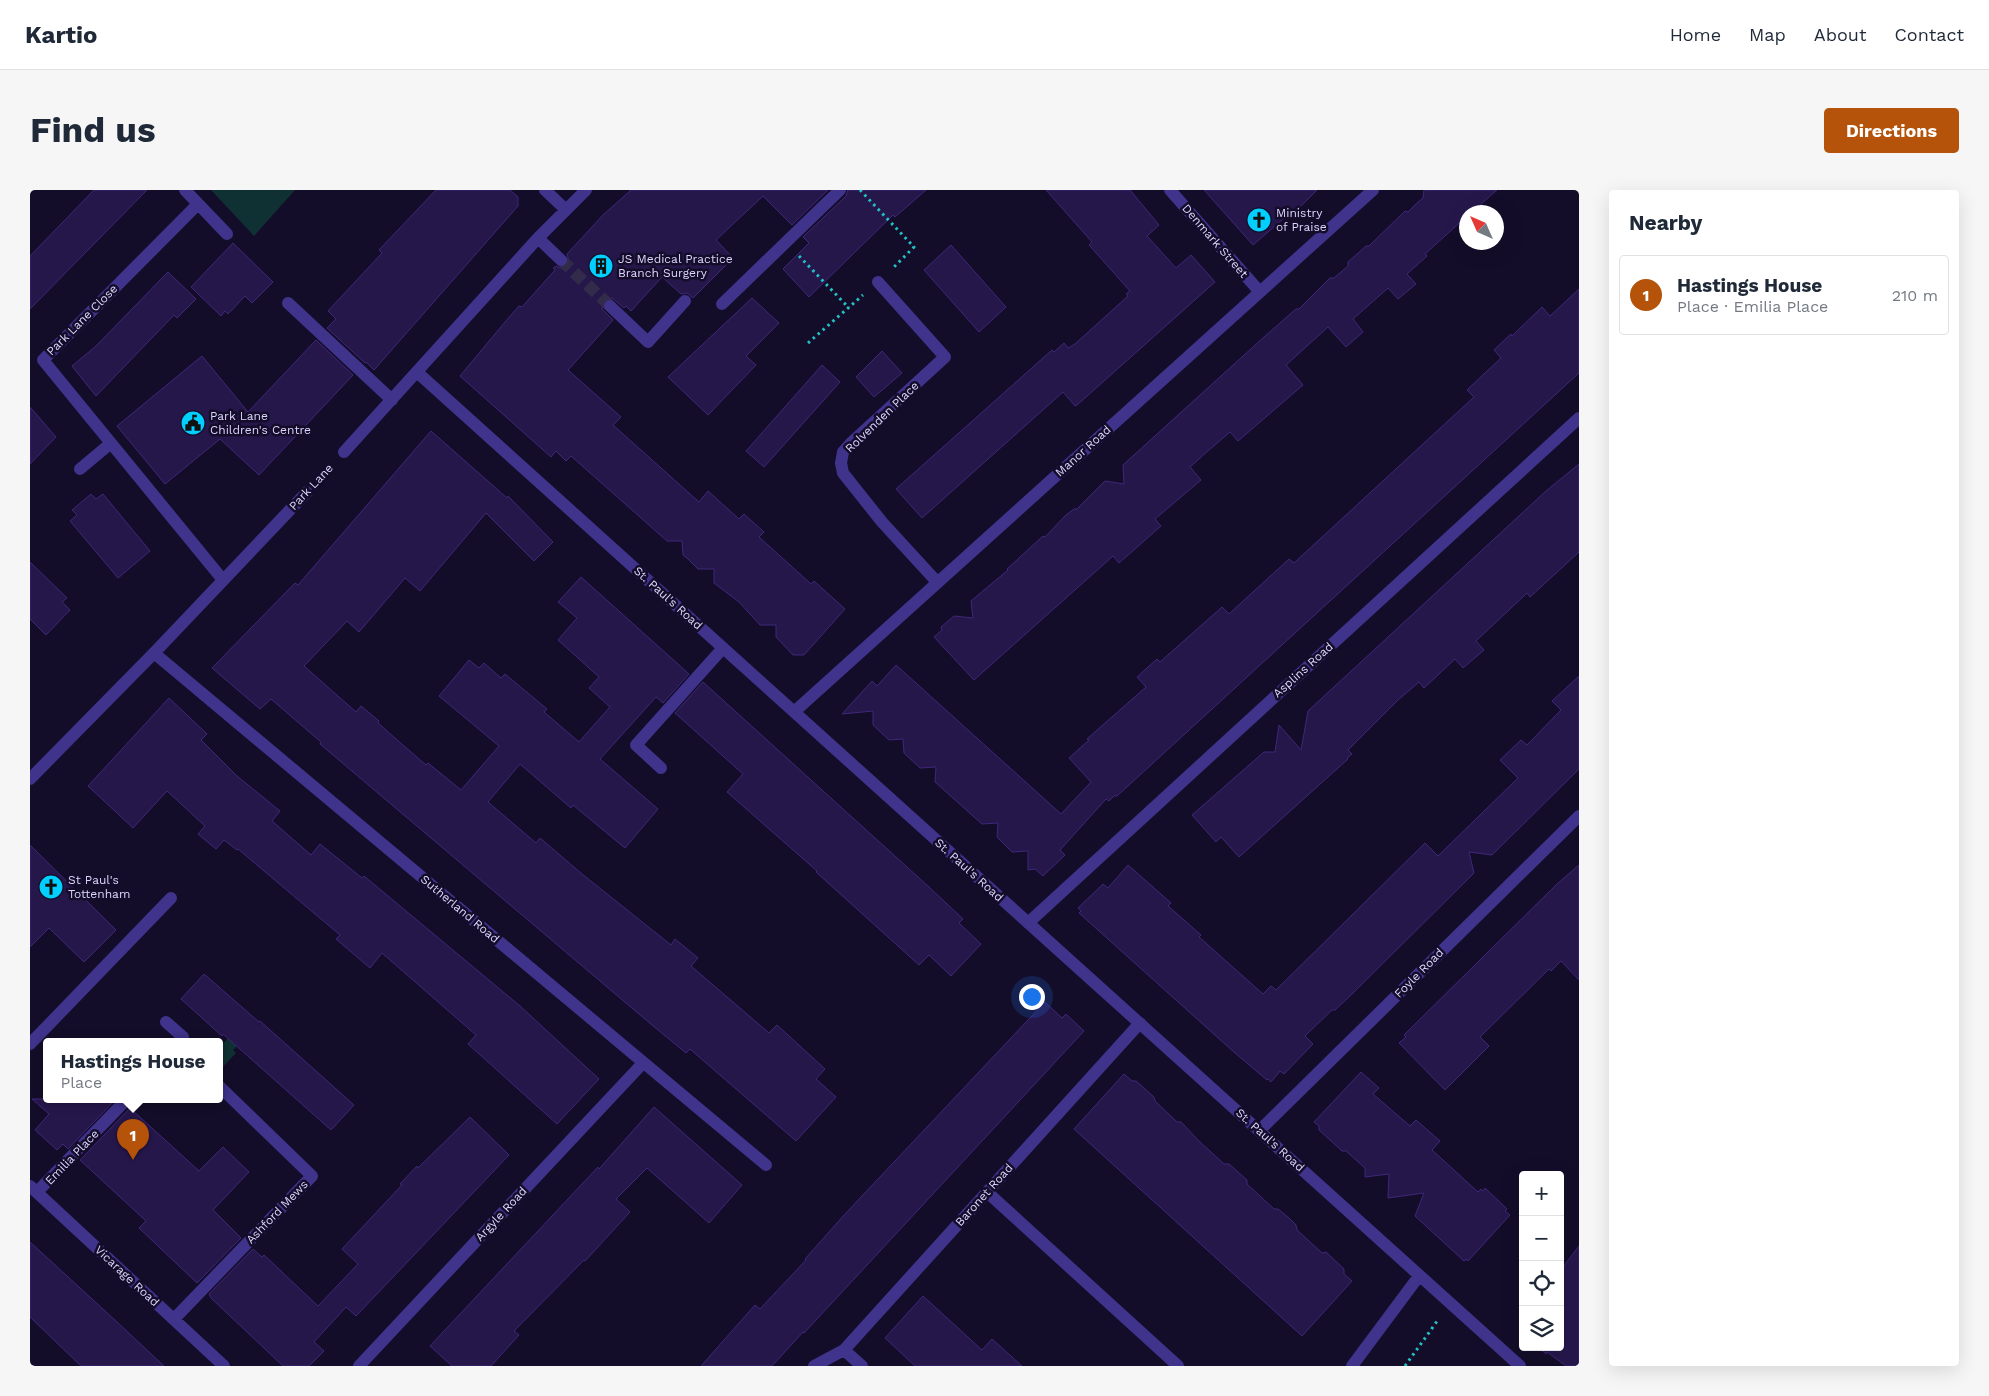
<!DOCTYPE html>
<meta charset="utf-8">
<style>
:root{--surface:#fff;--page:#f6f6f7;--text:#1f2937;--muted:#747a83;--line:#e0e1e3;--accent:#b45309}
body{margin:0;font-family:"Work Sans",sans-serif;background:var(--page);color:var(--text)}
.controls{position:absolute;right:15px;bottom:15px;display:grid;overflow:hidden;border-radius:5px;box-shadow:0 5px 20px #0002}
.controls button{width:45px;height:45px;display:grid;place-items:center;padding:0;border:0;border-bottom:1px solid var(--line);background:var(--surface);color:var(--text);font:25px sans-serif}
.compass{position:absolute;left:1429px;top:15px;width:45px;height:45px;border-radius:50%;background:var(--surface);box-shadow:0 5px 20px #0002;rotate:315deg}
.you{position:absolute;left:1001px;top:806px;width:18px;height:18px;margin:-12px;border:4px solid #fff;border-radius:50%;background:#1a73e8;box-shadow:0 0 0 8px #1a73e833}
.badge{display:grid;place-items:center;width:32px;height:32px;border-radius:50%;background:var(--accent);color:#fff;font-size:16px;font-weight:700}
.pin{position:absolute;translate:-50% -41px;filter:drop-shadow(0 1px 2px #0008)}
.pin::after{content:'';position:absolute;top:26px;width:18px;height:15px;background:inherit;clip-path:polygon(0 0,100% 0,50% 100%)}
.popup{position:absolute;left:13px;top:848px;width:180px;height:65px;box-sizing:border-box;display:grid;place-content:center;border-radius:5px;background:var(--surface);filter:drop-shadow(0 1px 4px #0005);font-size:16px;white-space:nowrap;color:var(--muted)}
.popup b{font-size:19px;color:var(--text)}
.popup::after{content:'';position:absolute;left:50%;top:100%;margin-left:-10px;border:10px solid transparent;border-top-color:var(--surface)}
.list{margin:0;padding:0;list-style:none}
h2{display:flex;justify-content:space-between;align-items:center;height:65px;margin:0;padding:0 20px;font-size:21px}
h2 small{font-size:16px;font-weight:400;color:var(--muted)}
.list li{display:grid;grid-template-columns:32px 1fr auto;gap:15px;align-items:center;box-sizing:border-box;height:80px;margin:0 10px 10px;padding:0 10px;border:1px solid var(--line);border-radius:5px}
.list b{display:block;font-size:19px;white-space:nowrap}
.list p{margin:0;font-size:16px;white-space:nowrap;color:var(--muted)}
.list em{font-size:16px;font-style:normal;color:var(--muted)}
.icon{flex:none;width:28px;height:28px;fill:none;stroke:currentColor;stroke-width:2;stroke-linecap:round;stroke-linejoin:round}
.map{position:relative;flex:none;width:1549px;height:1176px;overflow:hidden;border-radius:5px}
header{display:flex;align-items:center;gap:30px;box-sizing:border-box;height:70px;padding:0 25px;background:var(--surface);border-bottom:1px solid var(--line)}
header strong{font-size:24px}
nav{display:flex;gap:28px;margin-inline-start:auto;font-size:18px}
.intro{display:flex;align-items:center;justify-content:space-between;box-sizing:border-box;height:120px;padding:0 30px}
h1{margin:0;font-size:35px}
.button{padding:12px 22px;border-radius:5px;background:var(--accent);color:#fff;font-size:18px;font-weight:700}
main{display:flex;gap:30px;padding:0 30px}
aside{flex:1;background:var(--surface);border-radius:5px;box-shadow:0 5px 20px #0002}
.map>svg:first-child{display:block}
.green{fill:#0f3133}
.building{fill:#26174b;stroke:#3f277a}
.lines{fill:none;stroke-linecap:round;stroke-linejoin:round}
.minor-tunnel{stroke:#322b49;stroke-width:12;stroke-dasharray:12 6;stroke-linecap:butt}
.path{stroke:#23c0c5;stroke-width:3;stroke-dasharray:2.5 4;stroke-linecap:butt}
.minor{stroke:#3f338c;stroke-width:12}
.labels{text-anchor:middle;stroke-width:5;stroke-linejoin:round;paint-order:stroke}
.poi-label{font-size:12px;fill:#ddd5ff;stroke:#140d29;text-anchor:start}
.street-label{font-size:12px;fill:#ddd5ff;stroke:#140d29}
</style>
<header>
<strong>Kartio</strong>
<nav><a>Home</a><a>Map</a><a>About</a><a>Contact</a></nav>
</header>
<div class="intro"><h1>Find us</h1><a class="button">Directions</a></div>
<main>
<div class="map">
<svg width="1549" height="1176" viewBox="0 0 1549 1176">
<rect width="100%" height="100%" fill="#140d29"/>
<path class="green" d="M181,0h84l-41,46z
M201,845l9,8 -7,7 3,3 -17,18v-23z"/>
<path class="building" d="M64,0h53l-117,119v-53z
M406,0h74l8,7v9l-144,164 -8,-8 -1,1 -38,-35 9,-9 -8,-8 54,-58 -3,-3z
M601,0h197l-36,35 -29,-29 -47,44 17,18 -40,40 -6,-5 -6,1 -19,-17 -31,34 -5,-5 -2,2 -12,-10 -8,2 -2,9 11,11 -45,50 53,47 -8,8 86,77 9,-11 31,28 5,-5 20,18 -5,5 52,47 3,-3 31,28 -41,46h-11l-17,-18v-12h-16l-21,-23 -25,-19v-14h-16l-10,-10 -5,-4 -1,-14h-15l-96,-85 -5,5 -10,-10 -5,6 -91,-81 45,-54 14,-16 3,1 33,-37 -2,-2 3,-2 4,2 6,-2 3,-5 -2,-7 36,-39z
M818,0h78l-31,27 -2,-2 -84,82 -26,-28 26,-26 -6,-6 43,-41z
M1016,0h84l29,35 -12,11 29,32 15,-13 24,27 -138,123 -2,1 -12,-14 -141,126 -26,-29 156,-139 2,2 10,-9 4,5 7,-4 53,-48 -2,-2 4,-3 -41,-46 3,-3z
M1174,0h113l-24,24 -3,-1 -37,32z
M1394,0h73l-25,22h-6v5l-41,37 2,2 -20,18 9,10 -18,15 -10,-11 -35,31 10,13 -17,15 -18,-20 -42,38 17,20 -65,56 -8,-9 -21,18 -19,17 11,13 -46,39 6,7 -42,37 -6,-7 -139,124 -40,-43 8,-7 -1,-3 13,-11 19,2 -2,-17 37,-31 -1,-1 36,-33 2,1 21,-22 8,-6h3l28,-28 19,3 -1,-19 141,-128 32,-28h3l31,-31h4l14,-12v-4l18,-16h3l36,-35 3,1 8,-8 7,-6z
M203,53l40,39 -21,21 -7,-7 -17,18 -3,-3 -4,5 -30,-29z
M921,55l55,62 -27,25 -55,-62z
M138,82l28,27 -19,19 -3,-3 -78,81 -24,-30 24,-20z
M1549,99v84l-462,423h-3l-5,5 -3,-2 -46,51 5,5 -22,21 -8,-7 -7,1v-19l-16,1 -15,-15 1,-14 -16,1 -47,-42 1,-15 -16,1 -16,-15 -1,-14 -14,1 -16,-15v-14l-31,3 30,-33 5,5 19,-21 165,149 30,-32 -22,-24 20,-18 -2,-1 59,-52 -9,-10 20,-18 3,3 62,-55 7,7 60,-55 5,4 180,-166 -7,-7 34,-32 -7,-8 17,-16 1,2 30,-29 8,9z
M722,108l27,25 -33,33 10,9 -48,50 -40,-38z
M286,150l37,35 -94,100 -39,-36 -55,45 -48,-58 85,-70 46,56z
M852,161l20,22 -28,24 -18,-20z
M792,175l18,17 -76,85 -18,-16z
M0,217l26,30 -26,27z
M401,241l76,67 1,-2 45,46 -19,19 -48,-48 -66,78 -15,-13 -46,54 -12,-11 -43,45 52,46 5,-6 18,15 -1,2 26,23 22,19 2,-2 33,27 38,-44 -60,-50 30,-36 10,8 5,-5 17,15 4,-4 42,35 -3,3 35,30 31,-35 -21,-19 10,-11 -41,-37 19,-22 -19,-16 23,-25 108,97 -26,29 -7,-6 -56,62 58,50 -33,39 -52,-43 -2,3 -51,-44 -32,38 48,41 4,-5 42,36 89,71 4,-6 23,19 -7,8 78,67 8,-8 48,44 -9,10 20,18 -40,44 -106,-92 -4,4 -34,-28 -332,-281 1,-2 -50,-43 -11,10 -48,-41 83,-85 3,2z
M1549,274v88l-49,45 -3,-4 -51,48 8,9 -21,18 -8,-9 -31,29 -5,-6 -21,18 -50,50 4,4 -5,4 1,1 -109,98 -18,-20 -5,5 -24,-27 72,-63h11l4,-27 22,25 7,-39 238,-220z
M61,304l5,5 7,-5 47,57 -32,27 -48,-57 7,-6 -5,-5z
M0,372l37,36 -5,4 8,8 -24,25 -16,-16z
M1549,486v93l-87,86 -23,-3 5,21 -124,123 -15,14h-3l-27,26 8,8 -29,30 -4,-3 -9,11 -3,-3 -1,1 -32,-27 -156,-140 2,-2 -3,-3 25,-24 5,4 20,-23 43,38 -3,3 33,29 -2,2 64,57 8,-8 5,4 149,-147 13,13 80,-78 -18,-18 21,-20 6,5 34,-35 -9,-9z
M673,492l226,205 34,32 -4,4 22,21 -30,32 -22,-21 -10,10 -103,-93 1,-1 -90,-79 16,-18 -68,-61z
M139,508l38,36 -6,6 36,36 43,35 -8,10 39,34 9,-11 42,34 2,-2 156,130 79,73 -42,45 -89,-80 8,-9 -94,-82 -12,15 -34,-29 4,-4 -102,-86 -1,1 -13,-10 -8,9 -18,-15 7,-8 -38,-35 -34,37 -45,-42z
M0,655l86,85 -32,32 -35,-34 -19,19z
M1549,675v115l-18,-19 -10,10 -2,-2 -69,68 9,9 -44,44 -46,-47 7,-6 -2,-2 153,-151z
M174,784l55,48 1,-1 94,84 -23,25 -108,-96 -1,2 -41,-37z
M1015,812l17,16 4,-4 18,17 -280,302 -1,-1 -31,34h-71l54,-61 5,4 46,-49 -1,-1 40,-45z
M1331,882l18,16 -6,6 37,32 6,-6 24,21 -8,9 46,42 3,-3 2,2 2,-3 22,21 -2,2 5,4 -42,46 -1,-2 -3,2 -49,-45 9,-23 -36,5 1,-24 -24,3v-9l-19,-17h-4l-23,-21v-4l-5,-4z
M1094,884l8,7h4l18,16 1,4 22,21h4l19,20 24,22h5l18,16v4l27,25h4l11,9 7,7 1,5 25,23 4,-1 18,17v5l8,7 -50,55 -228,-207z
M2,909h84l-48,50 -5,-5 -6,6 -22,-20 14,-16z
M624,917l88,78 -33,38 -62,-55 -31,31 14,13 -45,49 -1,-1 -70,71 5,4 -28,31h-39l-22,-20 168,-179 1,2z
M100,918l69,63 24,-24 26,25 -36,38 28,28 -44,45 -58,-55 7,-7 -66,-61z
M440,927l39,38 -153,161 -10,-9 -32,35 10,9 -15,15h-26l-72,-68 -2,-4 44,-45 9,8 2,-2 54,51 40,-42 -16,-15 60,-64 -2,-1 17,-18 1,2z
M0,1052l87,80 47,44h-83l-51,-49z
M1549,1056v120h-13l-19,-14 -1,2 -8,-7h22v-76z
M893,1106l59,54 10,-11 30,27h-107l-30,-28z"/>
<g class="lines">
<path class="minor-tunnel" d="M531,70l49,46"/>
<path class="path" d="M830,0l54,57 -22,22
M769,66l50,52
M778,153l55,-48
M291,287l9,-10
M1375,1176l33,-46"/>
<path class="minor" d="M155,0l42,44
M515,0l21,20
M1140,0l90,102
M168,14l-155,156 180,220
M508,48l23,22
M848,92l67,75 -94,86 -8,9 -2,11 2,10 39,49 55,60
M258,113l104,97
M692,114l118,-114
M580,116l38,36 37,-41
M388,183l1102,993
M314,262l194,-214 48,-48
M50,279l31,-26
M124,463l612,512
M764,522l579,-522
M631,578l-25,-23 87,-97
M0,589l124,-126 153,-161
M998,733l551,-505
M136,832l17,15 -4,4
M0,854l141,-146
M1229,941l320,-315
M0,996l194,180
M7,1002l90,-93
M957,1002l191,174
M144,1129l138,-143 -93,-90
M329,1176l284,-303
M784,1176l30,-16
M832,1176l-18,-16 296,-327
M1322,1176l67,-90"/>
</g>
<defs>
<symbol id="church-disc" viewBox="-11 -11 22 22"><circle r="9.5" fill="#01cfff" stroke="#140d29"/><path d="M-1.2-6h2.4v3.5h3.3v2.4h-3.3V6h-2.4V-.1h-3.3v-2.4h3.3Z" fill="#111"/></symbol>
<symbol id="building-disc" viewBox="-11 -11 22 22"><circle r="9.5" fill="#01cfff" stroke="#140d29"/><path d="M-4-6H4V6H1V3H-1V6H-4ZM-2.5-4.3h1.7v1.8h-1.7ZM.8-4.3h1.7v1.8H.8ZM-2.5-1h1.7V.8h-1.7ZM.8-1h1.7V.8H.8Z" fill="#111"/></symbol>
<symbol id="civic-disc" viewBox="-11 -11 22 22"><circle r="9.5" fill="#01cfff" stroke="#140d29"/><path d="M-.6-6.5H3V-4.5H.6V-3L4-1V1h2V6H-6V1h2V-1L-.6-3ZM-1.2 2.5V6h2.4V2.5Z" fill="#111"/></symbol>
</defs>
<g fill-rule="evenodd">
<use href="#church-disc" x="1215" y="16" width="28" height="28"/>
<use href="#building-disc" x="557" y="62" width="28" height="28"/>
<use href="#civic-disc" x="149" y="219" width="28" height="28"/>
<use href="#church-disc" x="7" y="683" width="28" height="28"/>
</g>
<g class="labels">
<g class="poi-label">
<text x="1246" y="27">Ministry<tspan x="1246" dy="14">of Praise</tspan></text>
<text x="588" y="73">JS Medical Practice<tspan x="588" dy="14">Branch Surgery</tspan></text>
<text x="180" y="230">Park Lane<tspan x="180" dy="14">Children's Centre</tspan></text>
<text x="38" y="694">St Paul's<tspan x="38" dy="14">Tottenham</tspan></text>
</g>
<g class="street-label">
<text transform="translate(1185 51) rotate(49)" y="4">Denmark Street</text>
<text transform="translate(52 130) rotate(-45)" y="4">Park Lane Close</text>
<text transform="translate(852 227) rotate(-44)" y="4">Rolvenden Place</text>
<text transform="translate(1053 261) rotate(-42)" y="4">Manor Road</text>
<text transform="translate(281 297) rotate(-47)" y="4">Park Lane</text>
<text transform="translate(638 408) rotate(42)" y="4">St. Paul's Road</text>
<text transform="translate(1273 480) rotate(-42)" y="4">Asplins Road</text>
<text transform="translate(939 680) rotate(42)" y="4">St. Paul's Road</text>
<text transform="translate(430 719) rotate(40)" y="4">Sutherland Road</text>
<text transform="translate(1389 783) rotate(-45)" y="4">Foyle Road</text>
<text transform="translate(1240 950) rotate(42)" y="4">St. Paul's Road</text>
<text transform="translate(42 967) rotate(-46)" y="4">Emilia Place</text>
<text transform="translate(954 1005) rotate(-48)" y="4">Baronet Road</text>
<text transform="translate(247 1022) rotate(-46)" y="4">Ashford Mews</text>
<text transform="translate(471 1024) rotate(-47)" y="4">Argyle Road</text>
<text transform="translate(97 1086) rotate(43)" y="4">Vicarage Road</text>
</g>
</g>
</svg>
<div class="controls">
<button>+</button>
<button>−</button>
<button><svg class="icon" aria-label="locate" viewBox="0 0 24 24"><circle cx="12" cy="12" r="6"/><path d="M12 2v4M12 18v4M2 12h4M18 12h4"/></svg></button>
<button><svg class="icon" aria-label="layers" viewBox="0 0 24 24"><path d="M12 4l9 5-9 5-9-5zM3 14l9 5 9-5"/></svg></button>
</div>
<svg class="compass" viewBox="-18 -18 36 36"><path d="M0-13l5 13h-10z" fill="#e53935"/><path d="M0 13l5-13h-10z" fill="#747a83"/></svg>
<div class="you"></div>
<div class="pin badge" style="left:103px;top:970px">1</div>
<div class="popup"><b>Hastings House</b>Place</div>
</div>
<aside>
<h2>Nearby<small></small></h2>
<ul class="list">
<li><span class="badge">1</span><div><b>Hastings House</b><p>Place · Emilia Place</p></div><em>210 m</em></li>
</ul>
</aside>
</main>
